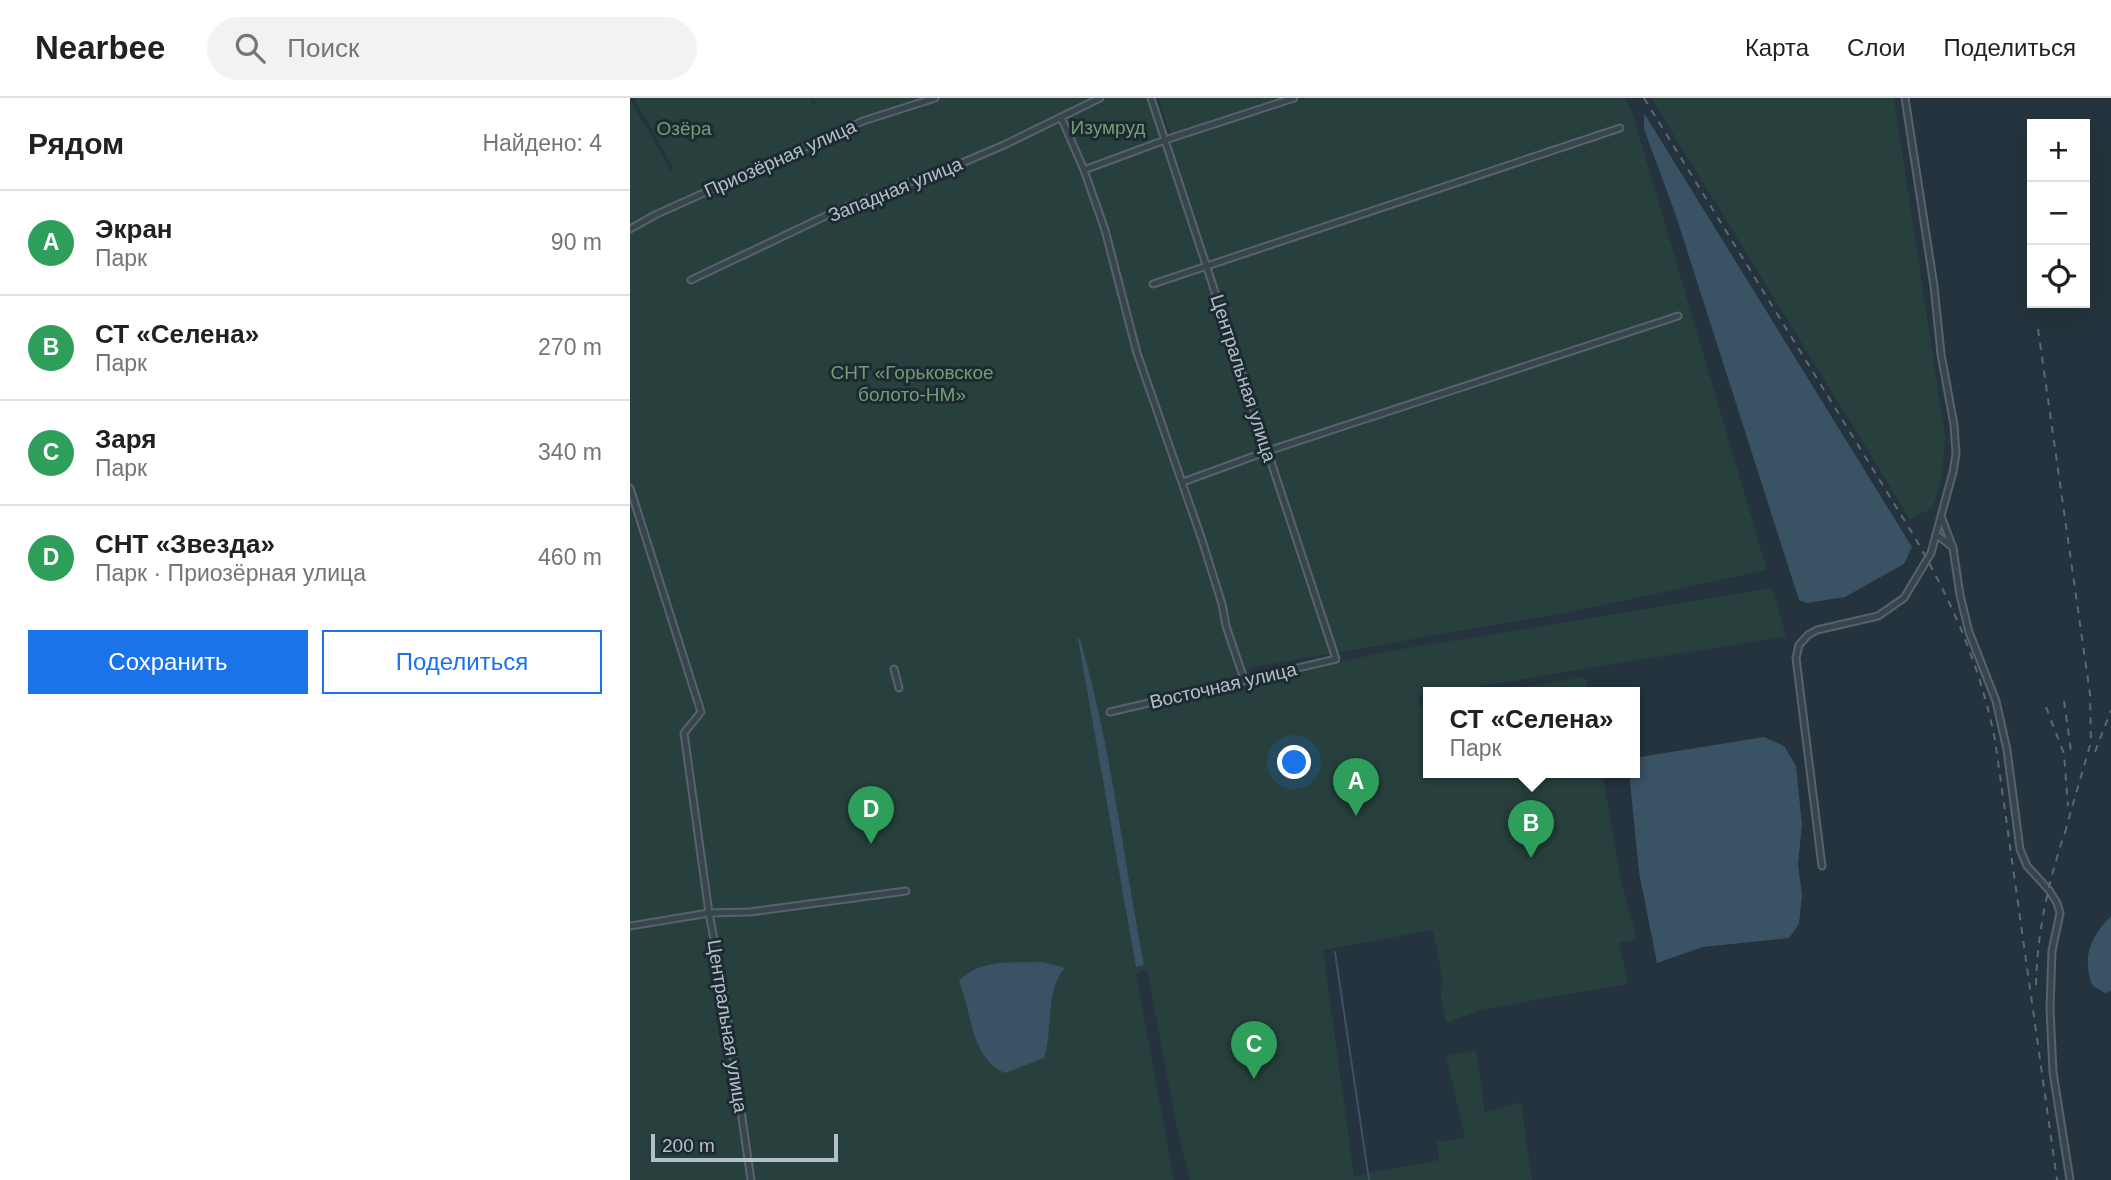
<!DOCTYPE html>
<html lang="ru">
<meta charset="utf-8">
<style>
:root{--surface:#fff;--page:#f2f2f2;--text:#202124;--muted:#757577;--line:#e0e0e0;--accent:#1a73e8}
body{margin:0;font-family:Arial,sans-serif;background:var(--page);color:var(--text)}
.controls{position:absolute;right:21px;top:21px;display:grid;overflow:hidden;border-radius:0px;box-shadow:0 7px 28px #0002}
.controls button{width:63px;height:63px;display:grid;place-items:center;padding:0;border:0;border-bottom:2px solid var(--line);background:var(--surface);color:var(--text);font:35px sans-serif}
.scale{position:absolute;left:21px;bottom:18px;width:187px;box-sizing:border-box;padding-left:7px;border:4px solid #b4c0c8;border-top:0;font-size:19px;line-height:24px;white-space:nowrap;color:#b4c0c8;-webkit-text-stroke:5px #1d2a32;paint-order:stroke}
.you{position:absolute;left:665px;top:665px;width:24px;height:24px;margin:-18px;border:5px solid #fff;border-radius:50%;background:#1a73e8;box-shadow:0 0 0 10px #1a73e833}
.badge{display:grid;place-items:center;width:46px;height:46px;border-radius:50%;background:var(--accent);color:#fff;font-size:23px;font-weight:700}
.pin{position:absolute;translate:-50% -58px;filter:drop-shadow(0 2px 4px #0008)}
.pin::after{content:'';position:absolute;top:37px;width:24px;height:21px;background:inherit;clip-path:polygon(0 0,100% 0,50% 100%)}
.popup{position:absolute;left:793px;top:589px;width:217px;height:91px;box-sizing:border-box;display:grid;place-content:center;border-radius:0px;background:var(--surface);filter:drop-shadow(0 2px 5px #0005);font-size:23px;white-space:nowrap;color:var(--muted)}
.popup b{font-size:26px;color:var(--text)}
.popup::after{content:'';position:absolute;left:50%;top:100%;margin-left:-14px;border:14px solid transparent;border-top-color:var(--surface)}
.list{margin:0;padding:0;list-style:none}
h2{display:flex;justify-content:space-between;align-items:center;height:91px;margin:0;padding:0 28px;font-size:30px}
h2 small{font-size:23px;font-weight:400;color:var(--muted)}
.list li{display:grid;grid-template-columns:46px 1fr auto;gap:21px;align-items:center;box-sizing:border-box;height:105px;padding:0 28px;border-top:2px solid var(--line)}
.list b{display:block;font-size:26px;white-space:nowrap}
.list p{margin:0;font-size:23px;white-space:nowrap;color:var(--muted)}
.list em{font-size:23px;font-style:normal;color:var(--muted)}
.actions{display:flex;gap:14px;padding:21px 28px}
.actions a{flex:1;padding:16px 0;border:2px solid var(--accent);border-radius:0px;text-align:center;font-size:24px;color:var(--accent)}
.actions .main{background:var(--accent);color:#fff}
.icon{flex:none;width:38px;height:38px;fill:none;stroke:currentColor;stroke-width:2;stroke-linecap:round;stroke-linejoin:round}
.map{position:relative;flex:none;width:1481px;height:1082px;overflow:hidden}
header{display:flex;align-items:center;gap:42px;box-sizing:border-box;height:98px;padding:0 35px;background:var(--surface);border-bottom:2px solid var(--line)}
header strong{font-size:33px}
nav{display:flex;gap:38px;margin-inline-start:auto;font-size:24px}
.search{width:490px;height:63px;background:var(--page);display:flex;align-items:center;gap:18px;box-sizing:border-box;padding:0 24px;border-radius:38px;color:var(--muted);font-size:26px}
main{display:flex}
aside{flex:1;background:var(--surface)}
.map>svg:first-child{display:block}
.green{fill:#27403e}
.water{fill:#395264}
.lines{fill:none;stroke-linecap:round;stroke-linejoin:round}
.stream{stroke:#395264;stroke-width:2}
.minor-casing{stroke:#56636b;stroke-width:9}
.minor{stroke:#38454d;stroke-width:5}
.rail{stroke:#5a6a74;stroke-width:2;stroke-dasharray:7 7;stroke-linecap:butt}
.labels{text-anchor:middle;stroke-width:6;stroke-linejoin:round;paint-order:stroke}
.park-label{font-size:19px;fill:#739e75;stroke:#1d2a32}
.street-label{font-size:19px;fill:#b4c0c8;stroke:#1d2a32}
</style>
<header>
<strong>Nearbee</strong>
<div class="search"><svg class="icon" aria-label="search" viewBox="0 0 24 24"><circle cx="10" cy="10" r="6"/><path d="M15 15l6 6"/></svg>Поиск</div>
<nav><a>Карта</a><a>Слои</a><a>Поделиться</a></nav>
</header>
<main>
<aside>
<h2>Рядом<small>Найдено: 4</small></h2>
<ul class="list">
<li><span class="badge" style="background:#2e9e5b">A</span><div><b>Экран</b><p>Парк</p></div><em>90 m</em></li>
<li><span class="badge" style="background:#2e9e5b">B</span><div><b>СТ «Селена»</b><p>Парк</p></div><em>270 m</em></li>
<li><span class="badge" style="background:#2e9e5b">C</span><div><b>Заря</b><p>Парк</p></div><em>340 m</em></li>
<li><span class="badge" style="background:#2e9e5b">D</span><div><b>СНТ «Звезда»</b><p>Парк · Приозёрная улица</p></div><em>460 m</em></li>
</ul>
<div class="actions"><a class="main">Сохранить</a><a>Поделиться</a></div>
</aside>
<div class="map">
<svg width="1481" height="1082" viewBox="0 0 1481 1082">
<rect width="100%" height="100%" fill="#24333d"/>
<path class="green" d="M4,0h176l3,6 3,-2 -2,-4h335l15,43 142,-43h319l7,14 135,458 -192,41 -327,57 3,14 138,-31 383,-63 14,48 -341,56h-17v3l-10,1 2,10 8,-1v67h174l19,108 16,59 -18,4 9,41 -144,25 -38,14 -5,-23 1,-23 -9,-47 -110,20 31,226 85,-16 -2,-18 28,-4 -19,-83 30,-5 9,62 36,-10 11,78h-342l-11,-42 -32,-168 -11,4 38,206h-544v-1081l41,72 3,-2z
M528,0h124l-110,36 -4,-6z
M1021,0h243l51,339 -3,39 -9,32 -23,11z
M954,579l3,4 2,11h-90z"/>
<path class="water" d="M1014,15l268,434 -8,17 -59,33 -38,6 -8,-3 -123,-384 -32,-87z
M448,541h2c31,106 43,218 64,326l-8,2z
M1134,639l20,9 12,20 6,58 -4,40 4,31 -3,29 -10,14 -86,9 -46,16 -18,-91 -10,-100h5v-14z
M1481,818v75l-6,2 -13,-8c-10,-30 -2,-47 19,-69z
M413,864l22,6c-20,20 -12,64 -21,90l-39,15c-35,-15 -33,-61 -46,-92 22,-23 54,-18 84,-19z"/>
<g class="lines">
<path class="stream" d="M705,854l34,228"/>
<defs>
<path id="minor" d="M431,19l23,53 21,60 32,123 65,187 20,64 4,22 18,53
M454,72l81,-30 129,-42
M0,131l25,-14 208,-94 72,-23
M61,182l145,-69 82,-32 16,-4 70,-30 96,-47
M523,186l467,-156
M553,384l85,-31 410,-135
M0,390l71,224 -17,21 25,180 41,-1 156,-21
M1311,418l12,32 7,47 9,37 27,69 11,49 13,99 7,17 22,24 8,13 3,10 -8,38 -2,57 3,64 17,108
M1306,436l15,12
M264,571l5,19
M480,614l226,-53 -185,-561
M1192,768l-26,-208 3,-13 9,-10 9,-5 61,-14 26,-18 27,-45 22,-81 3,-18 -2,-29 -13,-71 -7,-68 -29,-188
M0,828l79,-13 14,74 28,193"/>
</defs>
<use href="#minor" class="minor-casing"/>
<use href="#minor" class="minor"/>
<path class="rail" d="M1014,0l267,433c39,66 69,133 84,209l62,440
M1408,231l52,365 1,48 -25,86
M1434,603l7,50
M1416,609l18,47 4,52
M1465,654l16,-42
M1406,887c1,-55 14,-112 33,-164"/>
</g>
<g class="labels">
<g class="park-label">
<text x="478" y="36">Изумруд</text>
<text x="54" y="37">Озёра</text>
<text x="282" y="281">СНТ «Горьковское<tspan x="282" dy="22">болото-НМ»</tspan></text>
</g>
<g class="street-label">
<text transform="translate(150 60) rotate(-24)" y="7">Приозёрная улица</text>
<text transform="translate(265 91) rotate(-22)" y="7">Западная улица</text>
<text transform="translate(614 280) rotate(72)" y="7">Центральная улица</text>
<text transform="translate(593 587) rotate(-13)" y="7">Восточная улица</text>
<text transform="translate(98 928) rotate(81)" y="7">Центральная улица</text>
</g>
</g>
</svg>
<div class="controls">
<button>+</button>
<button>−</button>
<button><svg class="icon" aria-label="locate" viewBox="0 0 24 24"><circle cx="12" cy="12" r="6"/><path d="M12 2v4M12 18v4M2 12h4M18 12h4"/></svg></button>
</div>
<div class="scale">200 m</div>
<div class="you"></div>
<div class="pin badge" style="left:726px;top:718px;background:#2e9e5b">A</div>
<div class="pin badge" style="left:901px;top:760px;background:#2e9e5b">B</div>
<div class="popup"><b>СТ «Селена»</b>Парк</div>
<div class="pin badge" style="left:624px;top:981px;background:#2e9e5b">C</div>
<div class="pin badge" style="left:241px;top:746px;background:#2e9e5b">D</div>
</div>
</main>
